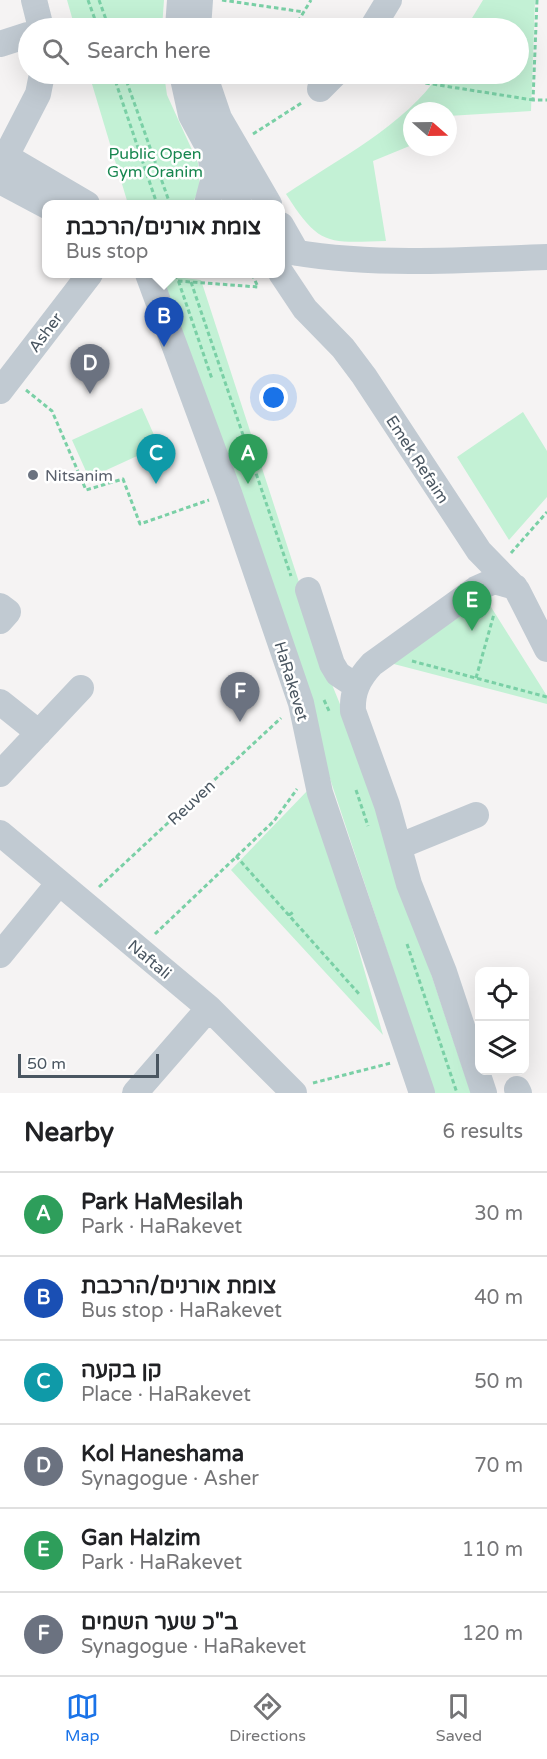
<!DOCTYPE html>
<meta charset="utf-8">
<style>
:root{--surface:#fff;--page:#f6f6f6;--text:#202124;--muted:#757577;--line:#e0e0e0;--accent:#1a73e8}
body{margin:0;font-family:"Varela Round",Heebo,sans-serif;background:var(--page);color:var(--text)}
.controls{position:absolute;right:18px;bottom:18px;display:grid;overflow:hidden;border-radius:12px;box-shadow:0 6px 24px #0002}
.controls button{width:54px;height:54px;display:grid;place-items:center;padding:0;border:0;border-bottom:2px solid var(--line);background:var(--surface);color:var(--text);font:30px sans-serif}
.compass{position:absolute;left:403px;top:102px;width:54px;height:54px;border-radius:50%;background:var(--surface);box-shadow:0 6px 24px #0002;rotate:110deg}
.scale{position:absolute;left:18px;bottom:15px;width:141px;box-sizing:border-box;padding-left:6px;border:3px solid #4a5661;border-top:0;font-size:16px;line-height:21px;white-space:nowrap;color:#4a5661;-webkit-text-stroke:4px #fff;paint-order:stroke}
.you{position:absolute;left:274px;top:398px;width:21px;height:21px;margin:-15px;border:4px solid #fff;border-radius:50%;background:#1a73e8;box-shadow:0 0 0 9px #1a73e833}
.badge{display:grid;place-items:center;width:39px;height:39px;border-radius:50%;background:var(--accent);color:#fff;font-size:20px;font-weight:700}
.pin{position:absolute;translate:-50% -50px;filter:drop-shadow(0 2px 3px #0008)}
.pin::after{content:'';position:absolute;top:32px;width:21px;height:18px;background:inherit;clip-path:polygon(0 0,100% 0,50% 100%)}
.popup{position:absolute;left:42px;top:200px;width:243px;height:78px;box-sizing:border-box;display:grid;place-content:center;border-radius:12px;background:var(--surface);filter:drop-shadow(0 2px 4px #0005);font-size:20px;white-space:nowrap;color:var(--muted)}
.popup b{font-size:22px;color:var(--text)}
.popup::after{content:'';position:absolute;left:50%;top:100%;margin-left:-12px;border:12px solid transparent;border-top-color:var(--surface)}
.list{margin:0;padding:0;list-style:none}
h2{display:flex;justify-content:space-between;align-items:center;height:78px;margin:0;padding:0 24px;font-size:26px}
h2 small{font-size:20px;font-weight:400;color:var(--muted)}
.list li{display:grid;grid-template-columns:39px 1fr auto;gap:18px;align-items:center;box-sizing:border-box;height:84px;padding:0 24px;border-top:2px solid var(--line)}
.list b{display:block;font-size:22px;white-space:nowrap}
.list p{margin:0;font-size:20px;white-space:nowrap;color:var(--muted)}
.list em{font-size:20px;font-style:normal;color:var(--muted)}
.icon{flex:none;width:33px;height:33px;fill:none;stroke:currentColor;stroke-width:2;stroke-linecap:round;stroke-linejoin:round}
.map{position:relative;flex:none;width:547px;height:1093px;overflow:hidden}
.search{position:absolute;background:var(--surface);box-shadow:0 6px 24px #0002;left:18px;right:18px;top:18px;height:66px;display:flex;align-items:center;gap:15px;box-sizing:border-box;padding:0 21px;border-radius:33px;color:var(--muted);font-size:22px}
.sheet{height:582px;background:var(--surface)}
nav{display:flex;justify-content:space-around;align-items:center;box-sizing:border-box;height:84px;border-top:2px solid var(--line);background:var(--surface);font-size:16px;color:var(--muted)}
nav a{display:grid;justify-items:center;gap:3px}
nav .on{color:var(--accent)}
.map>svg:first-child{display:block}
.green{fill:#c3f1d5}
.lines{fill:none;stroke-linecap:round;stroke-linejoin:round}
.path{stroke:#7ad0a6;stroke-width:3;stroke-dasharray:4.5 3;stroke-linecap:butt}
.minor{stroke:#c1cad2;stroke-width:26}
.worship-dot{fill:#6b7280;stroke:#fff;stroke-width:2}
.labels{text-anchor:middle;stroke-width:5;stroke-linejoin:round;paint-order:stroke}
.park-label{font-size:16px;fill:#17864f;stroke:#fff}
.street-label{font-size:16px;fill:#4a5661;stroke:#fff}
.worship-label{font-size:16px;fill:#5b616d;stroke:#fff;text-anchor:start}
</style>
<div class="map">
<svg width="547" height="1093" viewBox="0 0 547 1093">
<rect width="100%" height="100%" fill="#f5f3f3"/>
<path class="green" d="M67,0h97l-2,28h-87z
M483,0h52l-4,111 -83,5v-5h-36v34l-39,16 13,80c-59,2 -67,5 -100,-47 49,-33 121,-70 153,-120h79v-46h-52z
M89,74h75l3,21 31,68 2,25 -8,16h-64z
M159,275l42,5 132,407 11,27 127,379h-37l-132,-399z
M142,408l17,38 -70,32 -17,-38z
M523,412l24,39v46l-38,43 -52,-83z
M486,599l61,97v8l-157,-41z
M308,790l30,89 45,156 -152,-165z"/>
<g class="lines">
<path class="path" d="M88,0l10,28
M99,0l10,28
M222,0l82,12
M537,0l-4,100h14
M294,28l17,-28
M113,74l44,130
M124,74l46,130
M397,74l16,7 120,19
M253,134l50,-32
M176,274l36,105
M178,281l80,6 -6,-13
M191,282l100,294
M26,390l26,21 34,79 37,-11 17,45 69,-24
M511,553l36,-41
M412,661l135,36
M476,678l18,-64
M324,700l6,13
M356,790l12,36
M236,856l124,139
M99,887l182,-169
M289,915l6,-4
M155,934l119,-113 23,-32
M407,944l50,149
M313,1083l78,-20"/>
<path class="minor" d="M34,0l7,28
M178,28l2,-28
M198,28l2,-28
M372,28l17,-28
M0,44l28,-9
M182,74l9,41 48,89
M204,74l15,44 50,86
M320,89l15,-15
M0,153l87,51
M6,156l32,-62 4,-20
M0,181l47,25
M207,204l6,-23 -2,-23
M281,225l16,28
M281,250c87,17 178,10 266,7
M281,273l24,36 38,39 21,28 115,175 38,39 30,59
M148,274l81,219 72,210 19,90 102,300
M0,391l90,-117
M308,590l24,74 6,10 18,12
M0,606l8,6 -8,9
M0,702l39,31
M0,774l81,-86
M0,833l209,175 85,85
M400,846l76,-31
M0,955l58,-71
M517,1089l2,4
M135,1093l74,-85
M484,1093l-40,-121 -35,-88 -22,-79 -34,-94c-1,-19 5,-32 19,-47l104,-75 18,-8 21,6"/>
</g>
<circle class="worship-dot" cx="33" cy="475" r="6"/>
<g class="labels">
<g class="park-label">
<text x="155" y="159">Public Open<tspan x="155" dy="18">Gym Oranim</tspan></text>
</g>
<g class="street-label">
<text transform="translate(45 332) rotate(-53)" y="6">Asher</text>
<text transform="translate(418 459) rotate(57)" y="6">Emek Refaim</text>
<text transform="translate(292 681) rotate(73)" y="6">HaRakevet</text>
<text transform="translate(191 802) rotate(-43)" y="6">Reuven</text>
<text transform="translate(150 959) rotate(40)" y="6">Naftali</text>
</g>
<g class="worship-label">
<text x="45" y="481">Nitsanim</text>
</g>
</g>
</svg>
<div class="controls">
<button><svg class="icon" aria-label="locate" viewBox="0 0 24 24"><circle cx="12" cy="12" r="6"/><path d="M12 2v4M12 18v4M2 12h4M18 12h4"/></svg></button>
<button><svg class="icon" aria-label="layers" viewBox="0 0 24 24"><path d="M12 4l9 5-9 5-9-5zM3 14l9 5 9-5"/></svg></button>
</div>
<svg class="compass" viewBox="-18 -18 36 36"><path d="M0-13l5 13h-10z" fill="#e53935"/><path d="M0 13l5-13h-10z" fill="#757577"/></svg>
<div class="scale">50 m</div>
<div class="you"></div>
<div class="pin badge" style="left:248px;top:484px;background:#2e9e5b">A</div>
<div class="pin badge" style="left:164px;top:347px;background:#1a4fb4">B</div>
<div class="popup"><b>צומת אורנים/הרכבת</b>Bus stop</div>
<div class="pin badge" style="left:156px;top:484px;background:#0f9aa8">C</div>
<div class="pin badge" style="left:90px;top:394px;background:#6b7280">D</div>
<div class="pin badge" style="left:472px;top:631px;background:#2e9e5b">E</div>
<div class="pin badge" style="left:240px;top:722px;background:#6b7280">F</div>
<div class="search"><svg class="icon" aria-label="search" viewBox="0 0 24 24"><circle cx="10" cy="10" r="6"/><path d="M15 15l6 6"/></svg>Search here</div>
</div>
<section class="sheet">
<h2>Nearby<small>6 results</small></h2>
<ul class="list">
<li><span class="badge" style="background:#2e9e5b">A</span><div><b>Park HaMesilah</b><p>Park · HaRakevet</p></div><em>30 m</em></li>
<li><span class="badge" style="background:#1a4fb4">B</span><div><b>צומת אורנים/הרכבת</b><p>Bus stop · HaRakevet</p></div><em>40 m</em></li>
<li><span class="badge" style="background:#0f9aa8">C</span><div><b>קן בקעה</b><p>Place · HaRakevet</p></div><em>50 m</em></li>
<li><span class="badge" style="background:#6b7280">D</span><div><b>Kol Haneshama</b><p>Synagogue · Asher</p></div><em>70 m</em></li>
<li><span class="badge" style="background:#2e9e5b">E</span><div><b>Gan HaIzim</b><p>Park · HaRakevet</p></div><em>110 m</em></li>
<li><span class="badge" style="background:#6b7280">F</span><div><b>ב&quot;כ שער השמים</b><p>Synagogue · HaRakevet</p></div><em>120 m</em></li>
</ul>
</section>
<nav>
<a class="on"><svg class="icon" aria-label="map" viewBox="0 0 24 24"><path d="M3 6l6-2 6 2 6-2v14l-6 2-6-2-6 2zM9 4v14M15 6v14"/></svg>Map</a>
<a><svg class="icon" aria-label="directions" viewBox="0 0 24 24"><path d="M12 3l9 9-9 9-9-9zM9 14v-3h6M13 9l2 2-2 2"/></svg>Directions</a>
<a><svg class="icon" aria-label="saved" viewBox="0 0 24 24"><path d="M7 4h10v16l-5-4-5 4z"/></svg>Saved</a>
</nav>
